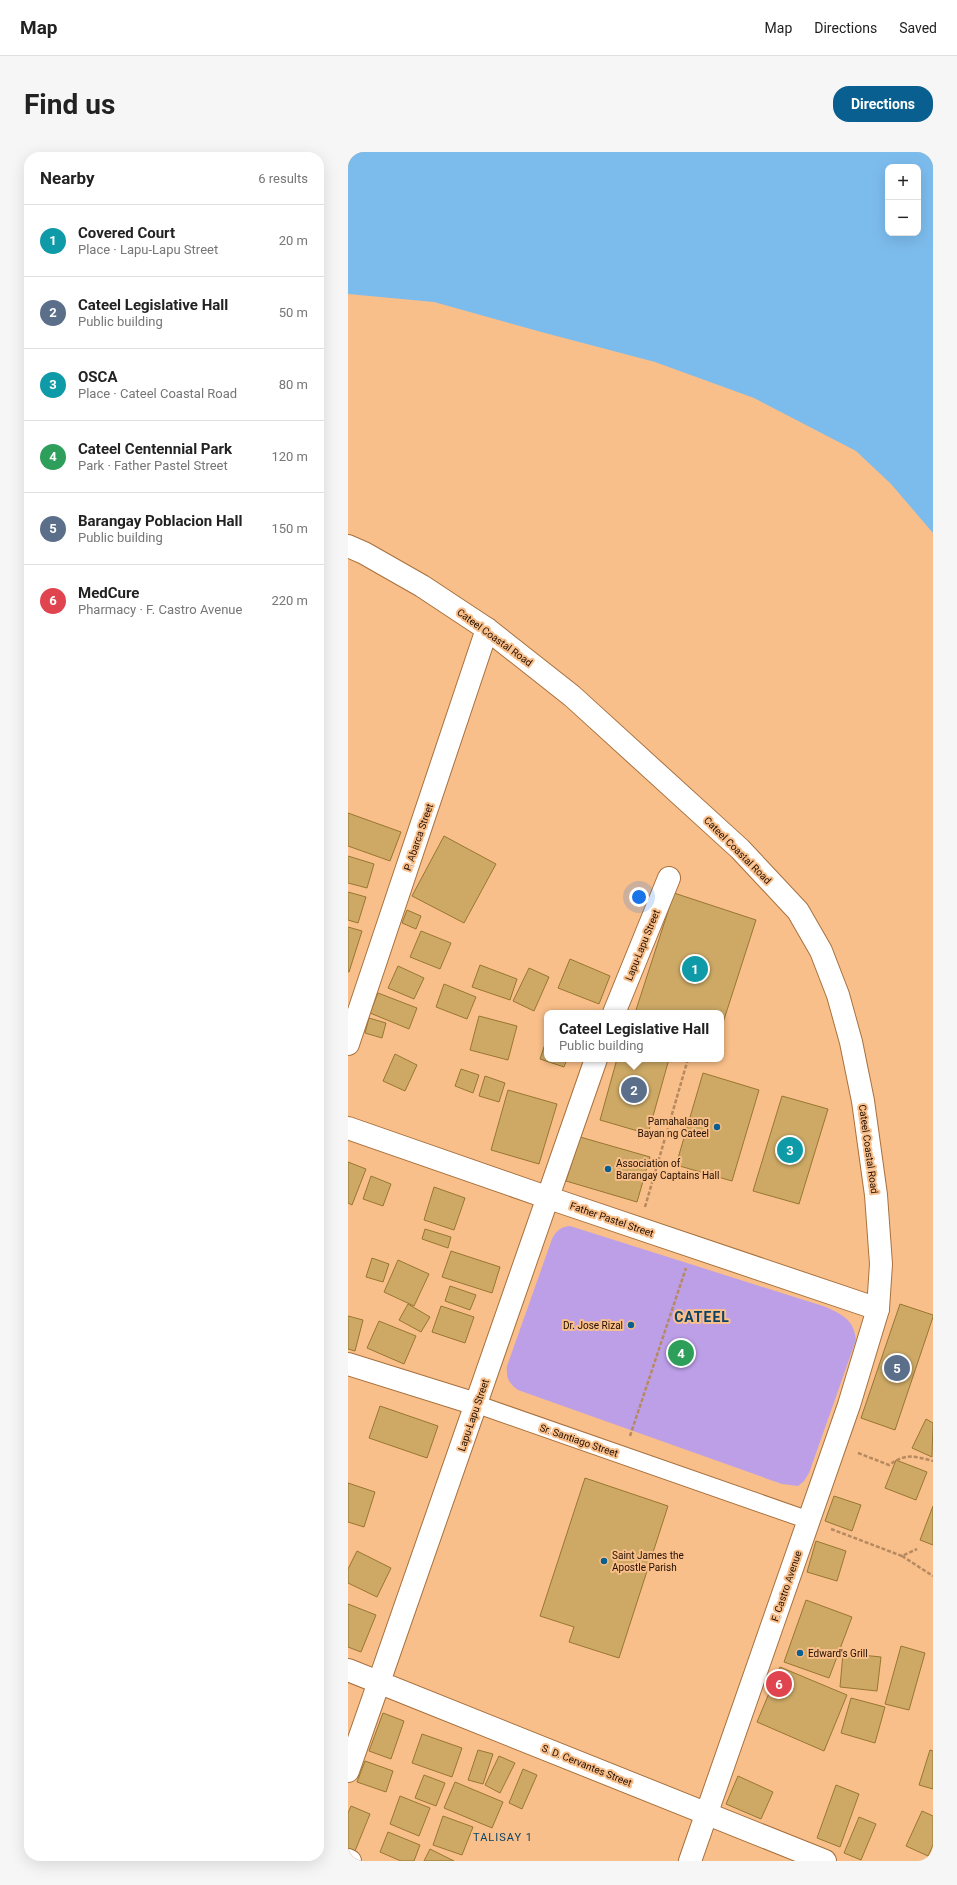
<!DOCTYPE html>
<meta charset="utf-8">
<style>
:root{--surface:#fff;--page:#f6f6f6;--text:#222;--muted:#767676;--line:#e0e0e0;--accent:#0a5f91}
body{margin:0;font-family:Roboto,sans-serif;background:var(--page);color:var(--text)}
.controls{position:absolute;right:12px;top:12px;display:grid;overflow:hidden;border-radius:8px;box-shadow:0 4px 16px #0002}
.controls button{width:36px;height:36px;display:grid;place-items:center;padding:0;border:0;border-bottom:1px solid var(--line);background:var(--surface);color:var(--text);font:20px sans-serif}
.you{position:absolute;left:291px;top:745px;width:14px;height:14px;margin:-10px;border:3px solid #fff;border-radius:50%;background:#1a73e8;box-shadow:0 0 0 6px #1a73e833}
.badge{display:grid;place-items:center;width:26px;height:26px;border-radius:50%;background:var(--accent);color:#fff;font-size:13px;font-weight:700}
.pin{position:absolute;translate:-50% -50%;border:2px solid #fff;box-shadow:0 1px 4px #0006}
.popup{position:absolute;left:196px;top:858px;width:180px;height:52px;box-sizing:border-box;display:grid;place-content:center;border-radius:8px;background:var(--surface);filter:drop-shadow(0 1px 3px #0005);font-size:13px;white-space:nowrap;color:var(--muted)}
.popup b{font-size:15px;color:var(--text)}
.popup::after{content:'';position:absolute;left:50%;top:100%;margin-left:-8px;border:8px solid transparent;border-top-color:var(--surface)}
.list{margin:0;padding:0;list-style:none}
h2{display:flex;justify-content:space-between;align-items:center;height:52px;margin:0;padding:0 16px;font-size:17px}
h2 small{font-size:13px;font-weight:400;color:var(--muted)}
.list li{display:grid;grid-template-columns:26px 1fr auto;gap:12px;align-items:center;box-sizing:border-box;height:72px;padding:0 16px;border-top:1px solid var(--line)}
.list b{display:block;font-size:15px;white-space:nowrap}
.list p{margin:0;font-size:13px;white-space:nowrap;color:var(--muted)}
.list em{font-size:13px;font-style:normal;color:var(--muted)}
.map{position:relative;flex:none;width:585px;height:1709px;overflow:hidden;border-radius:16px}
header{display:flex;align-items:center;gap:24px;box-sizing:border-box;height:56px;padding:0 20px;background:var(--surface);border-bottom:1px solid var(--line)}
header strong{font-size:19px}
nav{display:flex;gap:22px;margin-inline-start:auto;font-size:14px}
.intro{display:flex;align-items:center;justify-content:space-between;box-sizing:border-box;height:96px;padding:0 24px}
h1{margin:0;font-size:28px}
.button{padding:10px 18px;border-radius:16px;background:var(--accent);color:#fff;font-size:14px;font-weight:700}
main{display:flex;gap:24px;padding:0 24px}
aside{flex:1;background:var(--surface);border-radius:16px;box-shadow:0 4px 16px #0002}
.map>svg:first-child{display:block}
.green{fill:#bd9fe8}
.water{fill:#7cbced;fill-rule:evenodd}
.building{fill:#cda965;stroke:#987631}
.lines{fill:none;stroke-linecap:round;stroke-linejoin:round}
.pedestrian-casing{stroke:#a7713e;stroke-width:19}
.minor-casing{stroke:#a7713e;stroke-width:24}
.tertiary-casing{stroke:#a7713e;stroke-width:24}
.path{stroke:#b7895f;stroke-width:2.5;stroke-dasharray:4 2;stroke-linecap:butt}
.pedestrian{stroke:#fff;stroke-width:17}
.minor{stroke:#fff;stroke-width:22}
.tertiary{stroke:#fff;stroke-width:22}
.poi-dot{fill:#0a5f91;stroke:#f9bf8a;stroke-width:1.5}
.labels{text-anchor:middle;stroke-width:4;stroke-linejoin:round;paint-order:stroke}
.street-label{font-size:10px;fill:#240f00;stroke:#f9bf8a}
.poi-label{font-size:10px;fill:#240f00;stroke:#f9bf8a;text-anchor:start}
.neighbourhood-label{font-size:11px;letter-spacing:1px;fill:#0b4164;stroke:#f9bf8a}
.district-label{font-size:14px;font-weight:bold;letter-spacing:1px;fill:#0b4164;stroke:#f9bf8a}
</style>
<header>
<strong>Map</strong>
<nav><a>Map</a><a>Directions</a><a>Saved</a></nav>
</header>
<div class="intro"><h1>Find us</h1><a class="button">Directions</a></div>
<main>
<aside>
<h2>Nearby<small>6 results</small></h2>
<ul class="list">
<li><span class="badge" style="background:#0f9aa8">1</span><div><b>Covered Court</b><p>Place · Lapu-Lapu Street</p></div><em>20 m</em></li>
<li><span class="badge" style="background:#5c6f8a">2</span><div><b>Cateel Legislative Hall</b><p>Public building</p></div><em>50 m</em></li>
<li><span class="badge" style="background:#0f9aa8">3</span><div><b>OSCA</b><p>Place · Cateel Coastal Road</p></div><em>80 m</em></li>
<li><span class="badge" style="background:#2e9e5b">4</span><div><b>Cateel Centennial Park</b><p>Park · Father Pastel Street</p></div><em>120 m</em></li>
<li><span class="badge" style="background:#5c6f8a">5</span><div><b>Barangay Poblacion Hall</b><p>Public building</p></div><em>150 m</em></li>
<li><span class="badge" style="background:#e0444e">6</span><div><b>MedCure</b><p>Pharmacy · F. Castro Avenue</p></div><em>220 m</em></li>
</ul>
</aside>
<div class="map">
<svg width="585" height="1709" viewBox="0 0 585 1709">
<rect width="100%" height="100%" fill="#f9bf8a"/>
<path class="green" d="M222,1074l256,81c17,8 28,13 30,33l-47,133 -5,8 -6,5 -16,-2 -264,-94c-10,-7 -12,-13 -11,-24l45,-127c4,-8 8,-12 18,-13z"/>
<path class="water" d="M0,0h585v381l-42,-49 -35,-33 -102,-53 -99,-36 -110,-29 -111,-31 -86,-8zM540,15h30v66h-30z"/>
<path class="building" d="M0,661l53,19 -11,29 -42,-15z
M96,684l52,28 -32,59 -52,-27z
M0,704l26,8 -7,24 -19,-5z
M0,740l18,5 -8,26 -10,-3z
M326,741l82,27 -35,109v-16h-86z
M59,758l14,6 -5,13 -14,-6z
M0,775l14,4 -13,41h-1z
M73,779l30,12 -11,26 -30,-12z
M222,807l40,17 -11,28 -41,-16z
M132,813l37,14 -7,21 -38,-13z
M50,814l26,12 -10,21 -26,-11z
M181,816l20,9 -15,34 -21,-10z
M96,832l32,13 -9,22 -31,-12z
M30,841l39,15 -8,21 -39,-16z
M131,864l38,10 -9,34 -38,-10z
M21,866l17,5 -4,15 -17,-5z
M199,886v21h20l-3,8 -24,-8z
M47,902l22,11 -12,26 -22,-10z
M269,907h52l-21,75 -48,-14z
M113,917l18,6 -6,18 -18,-7z
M355,921l56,17 -27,91 -56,-16z
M137,924l20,7 -6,19 -20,-6z
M160,938l49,14 -18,60 -48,-14z
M434,944l46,13 -29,95 -46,-13z
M232,985l70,20 -13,45 -71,-21z
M0,1010l18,7 -14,36 -4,-2z
M23,1024l20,8 -8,22 -20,-7z
M86,1035l31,11 -11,32 -30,-10z
M77,1077l26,8 -3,11 -26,-9z
M103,1099l49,16 -8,26 -50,-16z
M24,1106l17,6 -6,18 -17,-5z
M50,1108l31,14 -15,32 -30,-14z
M102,1134l26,9 -6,15 -25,-9z
M60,1152l22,13 -9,15 -22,-12z
M552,1152l33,11v2l-38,113 -34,-12z
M93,1154l33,11 -9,26 -33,-11z
M0,1164l15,4 -8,31 -7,-2z
M31,1169l37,15 -12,28 -37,-16z
M32,1254l58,20 -11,32 -58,-20z
M578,1267l7,4 -1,34 -20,-9z
M548,1308l31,12 -11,28 -31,-12z
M237,1326l83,28 -49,152 -50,-16 5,-15 -34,-11z
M0,1331l27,9 -11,35 -16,-5z
M486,1344l27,9 -9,26 -27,-10z
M585,1354v39l-13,-5z
M468,1389l30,10 -9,30 -30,-9z
M9,1399l34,17 -14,29 -29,-14v-14z
M458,1448l46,17 -23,61 -45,-16z
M0,1452l28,11 -15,37 -13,-5z
M553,1494l24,7 -16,57 -24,-6z
M495,1501l38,4 -4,34 -37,-4z
M432,1515l67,28 -23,56 -67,-29z
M503,1546l34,9 -10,36 -34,-10z
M35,1561l21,8 -13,38 -22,-8z
M74,1582l40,14 -10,29 -40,-14z
M130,1598l15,4 -10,30 -15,-4z
M582,1598l3,1v38l-14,-4z
M151,1604l16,7 -15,30 -15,-8z
M17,1609l28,10 -7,21 -29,-10z
M175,1617l14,6 -15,34 -13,-6z
M76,1623l21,8 -9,23 -21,-8z
M390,1624l35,16 -12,27 -35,-15z
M107,1630l48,20 -11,26 -48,-20z
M488,1633l23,9 -19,53 -23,-9z
M52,1644l30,12 -11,28 -29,-12z
M3,1654l19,8 -15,37 -7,-3v-35z
M574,1659l11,5v29l-5,11 -22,-10z
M95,1664l30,11 -11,28 -29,-10z
M511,1665l17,7 -15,36 -17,-7z
M40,1680l32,13 -6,16h-13l-21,-9z
M82,1697l24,12h-30z"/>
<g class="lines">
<defs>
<path id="pedestrian" d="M128,1252l332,116"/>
<path id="minor" d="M266,861l55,-135
M0,892l139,-415
M0,976l201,70 329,111
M0,1212l128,40
M0,1518l477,191
M0,1619l248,-712
M0,1708l2,1"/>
<path id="tertiary" d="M0,394l16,7 58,33 65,43 85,67 168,153 58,62 23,40 17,44 13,47 12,59 13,94 5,69 -3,45 -29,96 -159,456"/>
</defs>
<use href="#pedestrian" class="pedestrian-casing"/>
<use href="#minor" class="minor-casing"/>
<use href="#tertiary" class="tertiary-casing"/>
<path class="path" d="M297,1055l43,-148
M282,1284l56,-168
M510,1301l31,12c17,-12 25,-9 44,-4
M483,1377l71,27 15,-7
M554,1404l31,20"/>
<use href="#pedestrian" class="pedestrian"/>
<use href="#minor" class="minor"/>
<use href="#tertiary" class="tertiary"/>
</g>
<g class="poi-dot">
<circle cx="369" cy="975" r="4"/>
<circle cx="260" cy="1017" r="4"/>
<circle cx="283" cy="1173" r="4"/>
<circle cx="256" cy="1409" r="4"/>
<circle cx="452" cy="1501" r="4"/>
</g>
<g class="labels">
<g class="street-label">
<text transform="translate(147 485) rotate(36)" y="4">Cateel Coastal Road</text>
<text transform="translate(70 685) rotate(-71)" y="4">P. Abarca Street</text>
<text transform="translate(390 698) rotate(45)" y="4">Cateel Coastal Road</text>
<text transform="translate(294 793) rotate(-68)" y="4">Lapu-Lapu Street</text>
<text transform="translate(521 997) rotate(82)" y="4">Cateel Coastal Road</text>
<text transform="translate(264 1067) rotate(19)" y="4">Father Pastel Street</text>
<text transform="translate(125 1263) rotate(-71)" y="4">Lapu-Lapu Street</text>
<text transform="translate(231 1288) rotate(19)" y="4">Sr. Santiago Street</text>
<text transform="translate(438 1434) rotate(-71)" y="4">F. Castro Avenue</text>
<text transform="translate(239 1613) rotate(22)" y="4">S. D. Cervantes Street</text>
</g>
<g class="poi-label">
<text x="361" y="973" text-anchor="end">Pamahalaang<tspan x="361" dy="12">Bayan ng Cateel</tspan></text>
<text x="268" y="1015">Association of<tspan x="268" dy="12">Barangay Captains Hall</tspan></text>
<text x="275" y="1177" text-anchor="end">Dr. Jose Rizal</text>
<text x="264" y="1407">Saint James the<tspan x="264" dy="12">Apostle Parish</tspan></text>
<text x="460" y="1505">Edward's Grill</text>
</g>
<g class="neighbourhood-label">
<text x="155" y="1689">TALISAY 1</text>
</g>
<g class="district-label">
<text x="354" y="1170">CATEEL</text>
</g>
</g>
</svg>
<div class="controls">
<button>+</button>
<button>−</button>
</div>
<div class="you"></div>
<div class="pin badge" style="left:347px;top:817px;background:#0f9aa8">1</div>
<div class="pin badge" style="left:286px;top:938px;background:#5c6f8a">2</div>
<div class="popup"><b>Cateel Legislative Hall</b>Public building</div>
<div class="pin badge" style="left:442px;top:998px;background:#0f9aa8">3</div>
<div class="pin badge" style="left:333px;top:1201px;background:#2e9e5b">4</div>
<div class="pin badge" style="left:549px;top:1216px;background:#5c6f8a">5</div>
<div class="pin badge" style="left:431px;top:1532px;background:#e0444e">6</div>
</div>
</main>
